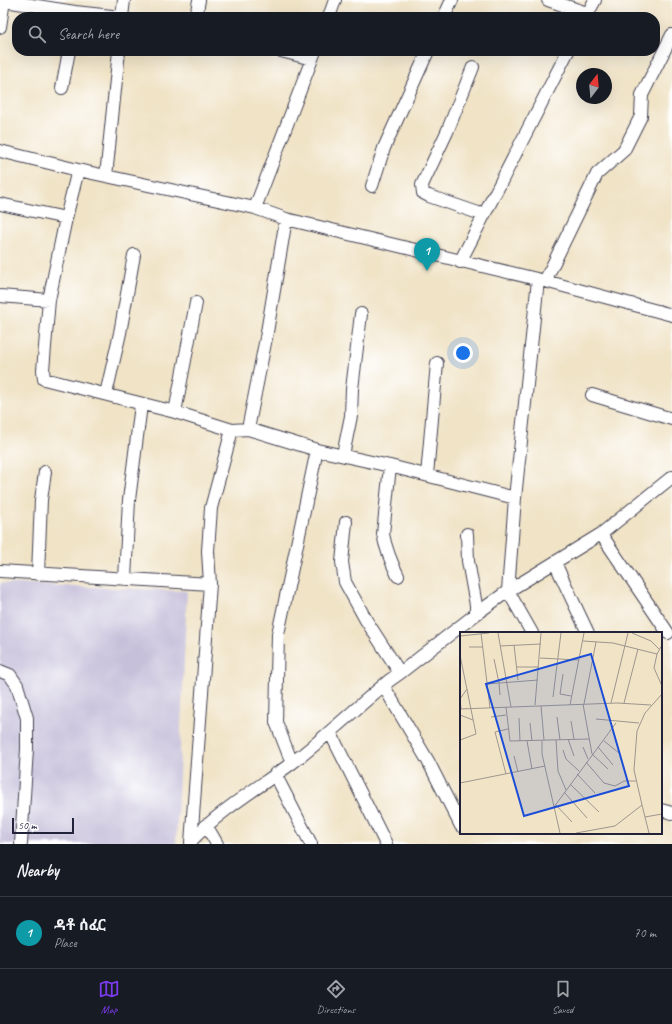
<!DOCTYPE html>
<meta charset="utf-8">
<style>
:root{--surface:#171b24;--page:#242831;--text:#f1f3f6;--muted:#9ea1a6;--line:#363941;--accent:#7c3aed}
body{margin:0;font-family:Caveat,"Noto Sans Ethiopic",sans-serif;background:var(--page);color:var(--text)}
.compass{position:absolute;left:576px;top:68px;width:36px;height:36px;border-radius:50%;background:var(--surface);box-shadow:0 4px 16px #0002;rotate:16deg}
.scale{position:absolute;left:12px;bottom:10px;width:62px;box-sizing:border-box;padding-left:4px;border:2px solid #22223b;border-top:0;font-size:11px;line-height:14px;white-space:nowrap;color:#22223b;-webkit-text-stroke:3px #fff;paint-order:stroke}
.you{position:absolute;left:463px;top:353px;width:14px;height:14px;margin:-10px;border:3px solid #fff;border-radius:50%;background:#1a73e8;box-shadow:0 0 0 6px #1a73e833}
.badge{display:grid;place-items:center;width:26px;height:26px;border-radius:50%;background:var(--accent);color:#fff;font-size:13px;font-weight:700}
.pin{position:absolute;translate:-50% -33px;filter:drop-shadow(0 1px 2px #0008)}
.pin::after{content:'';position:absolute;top:21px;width:14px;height:12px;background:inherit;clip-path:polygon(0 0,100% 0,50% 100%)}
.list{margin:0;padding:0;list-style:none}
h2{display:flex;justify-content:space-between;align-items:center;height:52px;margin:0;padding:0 16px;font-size:17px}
h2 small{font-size:13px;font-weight:400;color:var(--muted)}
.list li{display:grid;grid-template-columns:26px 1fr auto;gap:12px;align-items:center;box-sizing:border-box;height:72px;padding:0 16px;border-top:1px solid var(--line)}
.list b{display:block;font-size:15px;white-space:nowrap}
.list p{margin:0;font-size:13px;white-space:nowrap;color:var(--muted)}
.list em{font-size:13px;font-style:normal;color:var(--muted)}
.icon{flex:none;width:22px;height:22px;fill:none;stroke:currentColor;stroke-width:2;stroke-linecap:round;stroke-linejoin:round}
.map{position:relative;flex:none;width:672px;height:844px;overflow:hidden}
.search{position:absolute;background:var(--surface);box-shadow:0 4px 16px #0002;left:12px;right:12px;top:12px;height:44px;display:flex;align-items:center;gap:10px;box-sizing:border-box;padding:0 14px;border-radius:16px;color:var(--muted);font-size:15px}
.sheet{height:124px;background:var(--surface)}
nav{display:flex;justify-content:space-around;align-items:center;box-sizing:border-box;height:56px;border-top:1px solid var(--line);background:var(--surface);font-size:11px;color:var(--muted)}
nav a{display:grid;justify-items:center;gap:2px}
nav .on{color:var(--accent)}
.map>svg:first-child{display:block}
.industrial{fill:#c6c0da}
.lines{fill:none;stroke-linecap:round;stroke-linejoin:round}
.minor-casing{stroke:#413f50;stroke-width:14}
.minor{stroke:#fff;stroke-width:12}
.inset-road{fill:none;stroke:#9e968e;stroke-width:1}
.view{fill:#1d4ed8;fill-opacity:0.15;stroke:#1d4ed8;stroke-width:2}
.inset-edge{fill:none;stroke:#22223b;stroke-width:2}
</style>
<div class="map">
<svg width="672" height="844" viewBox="0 0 672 844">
<rect width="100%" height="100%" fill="#fff"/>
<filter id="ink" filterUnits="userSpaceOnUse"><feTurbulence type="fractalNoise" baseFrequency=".025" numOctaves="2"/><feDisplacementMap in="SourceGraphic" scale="8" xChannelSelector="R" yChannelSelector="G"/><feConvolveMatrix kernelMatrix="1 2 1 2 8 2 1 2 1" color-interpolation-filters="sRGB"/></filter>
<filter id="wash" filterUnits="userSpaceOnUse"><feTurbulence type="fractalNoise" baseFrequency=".012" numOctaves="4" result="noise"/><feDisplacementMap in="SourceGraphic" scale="16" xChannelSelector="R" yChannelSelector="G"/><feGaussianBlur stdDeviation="0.9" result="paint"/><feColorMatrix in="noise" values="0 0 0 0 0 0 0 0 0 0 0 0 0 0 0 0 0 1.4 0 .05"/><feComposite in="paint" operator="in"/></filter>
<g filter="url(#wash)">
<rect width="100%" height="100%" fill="#f0e3c6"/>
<path class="industrial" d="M0,583l187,8 -11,253h-176z"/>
</g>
<g filter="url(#ink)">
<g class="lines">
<defs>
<path id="minor" d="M548,0l39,13
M5,1l70,11 46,5
M122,17l2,-17
M196,17l3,-17
M329,17l6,-17
M444,17l8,-17
M586,17l9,-17
M0,27l4,-27
M281,51l31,8
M473,67l-26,65 -25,53 1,8 6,3 55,19
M62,88l7,-37
M0,151l78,19 177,38 31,11 259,62 127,34
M78,170l-12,48 -17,82 -6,70 1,9 131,33 57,18 16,-1 69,21 73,16 125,32
M106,176l13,-125
M372,186l12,-38 44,-97
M0,204l66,14
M255,208l60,-157
M460,262l108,-211
M545,281l52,-107 27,-24 17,-34 1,-21 30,-60
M0,296l49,4
M106,394l14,-61 14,-78
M592,395l80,24
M175,412l21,-109
M248,429l18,-91 20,-119
M343,455l8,-39 1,-27 9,-75
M390,466l-7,68c3,16 8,28 15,42
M427,475l10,-112
M346,522l-4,40 3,20 21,38 34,53
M467,534l1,27 8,44v9
M601,534l67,99
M555,563l33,70
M0,571l210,13
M38,574l3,-74 4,-28
M125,579l4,-79 12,-95
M532,633l-24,-42 7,-93 23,-218
M0,671l10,4 7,10 10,33v31l-6,95
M383,685l45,76 33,65
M330,732l56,112
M292,763l-16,-41 2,-88 39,-184
M275,774l36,70
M661,810l11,3
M206,825l11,19
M191,841c29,-31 67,-53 101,-78 34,-26 65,-56 98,-83l10,-7 76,-59 32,-23 93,-57 71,-57
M191,843l19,-259 -2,-33 3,-43 21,-78"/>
</defs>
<use href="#minor" class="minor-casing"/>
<use href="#minor" class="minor"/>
</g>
</g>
<g transform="translate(460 632)">
<rect width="202" height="202" fill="#f0e3c6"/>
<path class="inset-road" d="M21,1l9,75M38,1l13,74M172,1l19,8 8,8M0,4l29,-3M123,9l30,2 44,11M54,13l4,35M202,13l-5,9 -3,14 8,18M40,14l41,-2M9,15h14M0,23l16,79 -16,6M80,26l38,2M34,27l5,24M56,35h23M103,42l-3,20 11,2M39,51l1,12M27,52l51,-4M93,65l8,-64M151,71l17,-70M164,71l14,-54M123,72l9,50 16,15M124,72l12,-62M75,73l6,-72M110,73l14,-72M81,74l3,34M46,75l4,34 79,-2M0,77l157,-6 34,2M1,77l-1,-10 7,-10M0,83l13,5M31,85l15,-2M97,85l3,23M59,86l1,23M136,87l43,4M111,89l3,18M70,91l2,18M108,107l6,17M96,108l2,31 8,19M67,109l5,28M82,109v13l18,79M144,109l15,12M123,115l5,12M138,115l15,18M103,118l3,9 13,12M54,124l4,16M126,130l18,21 11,3 9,-5h12M46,142l-11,-42 13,-3M117,142l18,19M0,151l85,-17M110,152l29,28M104,160l23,26M95,172l17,18M182,173l7,28M94,175l62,-84M185,185l17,-3M116,201l39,-7 27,-21 -8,-35 3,-39 8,-18 17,-19"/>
<path class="view" d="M131,22l38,132 -105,30 -38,-132z"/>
<rect width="202" height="202" class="inset-edge"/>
</g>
</svg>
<svg class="compass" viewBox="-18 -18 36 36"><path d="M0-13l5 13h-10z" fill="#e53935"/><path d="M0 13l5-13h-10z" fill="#9ea1a6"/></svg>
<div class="scale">50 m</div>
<div class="you"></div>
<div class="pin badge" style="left:427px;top:271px;background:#0f9aa8">1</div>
<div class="search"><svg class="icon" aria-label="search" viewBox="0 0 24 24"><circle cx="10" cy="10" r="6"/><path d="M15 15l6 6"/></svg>Search here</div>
</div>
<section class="sheet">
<h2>Nearby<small></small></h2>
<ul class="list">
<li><span class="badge" style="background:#0f9aa8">1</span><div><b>ዳቶ ሰፈር</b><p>Place</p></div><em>70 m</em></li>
</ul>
</section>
<nav>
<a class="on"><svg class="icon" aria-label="map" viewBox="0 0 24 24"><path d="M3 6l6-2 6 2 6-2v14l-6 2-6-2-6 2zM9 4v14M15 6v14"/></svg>Map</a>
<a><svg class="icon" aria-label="directions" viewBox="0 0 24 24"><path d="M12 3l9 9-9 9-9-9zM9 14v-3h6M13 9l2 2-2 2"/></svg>Directions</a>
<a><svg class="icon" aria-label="saved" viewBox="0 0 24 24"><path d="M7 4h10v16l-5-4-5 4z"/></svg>Saved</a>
</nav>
